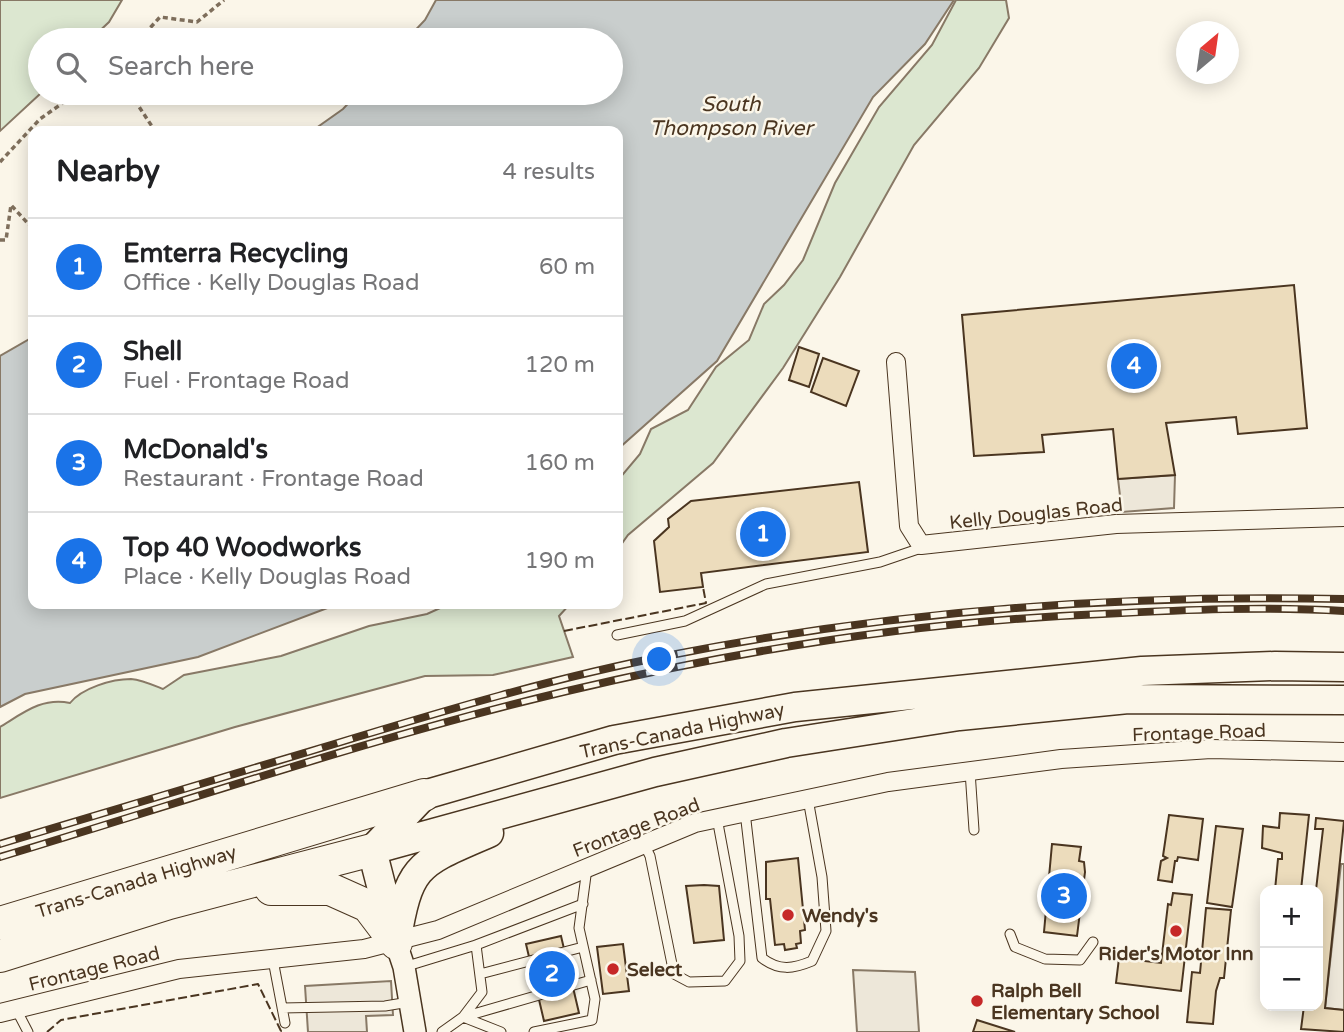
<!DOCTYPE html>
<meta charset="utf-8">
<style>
:root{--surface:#fff;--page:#f6f6f6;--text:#202124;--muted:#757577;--line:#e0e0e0;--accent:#1a73e8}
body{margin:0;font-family:"Varela Round",sans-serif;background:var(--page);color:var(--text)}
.controls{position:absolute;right:21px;bottom:21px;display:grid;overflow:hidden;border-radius:14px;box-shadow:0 4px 18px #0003}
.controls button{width:63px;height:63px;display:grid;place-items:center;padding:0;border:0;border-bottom:2px solid var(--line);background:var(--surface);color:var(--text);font:35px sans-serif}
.compass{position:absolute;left:1176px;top:21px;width:63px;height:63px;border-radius:50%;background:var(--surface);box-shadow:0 4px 18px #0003;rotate:29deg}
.you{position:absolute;left:660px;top:660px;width:24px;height:24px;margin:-18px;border:5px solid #fff;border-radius:50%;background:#1a73e8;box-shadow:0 0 0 10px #1a73e833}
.badge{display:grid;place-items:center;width:46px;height:46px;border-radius:50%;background:var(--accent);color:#fff;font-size:23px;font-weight:700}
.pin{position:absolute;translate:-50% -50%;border:4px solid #fff;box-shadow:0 2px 7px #0006}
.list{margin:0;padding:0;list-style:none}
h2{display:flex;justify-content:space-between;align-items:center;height:91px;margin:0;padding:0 28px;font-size:30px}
h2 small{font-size:23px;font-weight:400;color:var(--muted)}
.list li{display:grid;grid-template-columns:46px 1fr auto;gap:21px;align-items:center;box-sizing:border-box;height:98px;padding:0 28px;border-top:2px solid var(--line)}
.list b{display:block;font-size:26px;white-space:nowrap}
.list p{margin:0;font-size:23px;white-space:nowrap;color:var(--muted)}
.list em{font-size:23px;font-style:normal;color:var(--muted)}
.icon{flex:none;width:38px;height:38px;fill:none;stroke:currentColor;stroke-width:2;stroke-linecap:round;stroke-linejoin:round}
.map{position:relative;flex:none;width:1344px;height:1032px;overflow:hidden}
.search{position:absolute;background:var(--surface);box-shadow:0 4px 18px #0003;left:28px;top:28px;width:595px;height:77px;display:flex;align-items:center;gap:18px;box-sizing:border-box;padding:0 24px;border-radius:38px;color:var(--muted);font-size:26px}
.panel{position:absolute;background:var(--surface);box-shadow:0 4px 18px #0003;left:28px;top:126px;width:595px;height:483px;border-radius:14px}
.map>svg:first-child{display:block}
.green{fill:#dce7d0;stroke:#887966;stroke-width:2}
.parking{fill:#ede7d9;stroke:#887966;stroke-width:2}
.water{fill:#c9cecd;stroke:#887966;stroke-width:2}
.building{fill:#ecdcbc;stroke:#4a3520;stroke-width:2}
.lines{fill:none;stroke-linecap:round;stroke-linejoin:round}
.service-casing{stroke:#4a3520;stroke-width:11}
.minor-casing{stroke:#4a3520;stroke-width:20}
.tertiary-casing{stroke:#4a3520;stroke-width:24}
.trunk-casing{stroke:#4a3520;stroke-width:31}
.motorway-casing{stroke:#4a3520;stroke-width:34}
.path{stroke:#7f6f5c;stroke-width:3.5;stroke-dasharray:5 3.5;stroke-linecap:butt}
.service{stroke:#fbf6e9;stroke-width:9}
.minor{stroke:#fbf6e9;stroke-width:18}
.tertiary{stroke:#fbf6e9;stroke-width:21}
.trunk{stroke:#fbf6e9;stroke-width:28}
.motorway{stroke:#fbf6e9;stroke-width:32}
.rail-casing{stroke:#4a3520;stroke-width:8}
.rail{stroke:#fbf6e9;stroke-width:5;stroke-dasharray:16;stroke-linecap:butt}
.fence{stroke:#4a3520;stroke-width:2;stroke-dasharray:9 3.5;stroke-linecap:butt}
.poi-dot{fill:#c62828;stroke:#fbf6e9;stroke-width:2.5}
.labels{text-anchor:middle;stroke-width:5;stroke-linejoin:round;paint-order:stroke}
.street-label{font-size:19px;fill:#4a3520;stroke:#fbf6e9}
.poi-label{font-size:19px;font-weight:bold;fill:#4a3520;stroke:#fbf6e9;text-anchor:start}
.water-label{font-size:21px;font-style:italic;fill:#4a3520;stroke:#fbf6e9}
</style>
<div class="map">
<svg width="1344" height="1032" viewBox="0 0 1344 1032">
<rect width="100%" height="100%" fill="#fbf6e9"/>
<path class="green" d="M0,0h122l-13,22 -19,18h-50l1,53 -41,38z
M956,0h50l3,18 -30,50 -65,77 -74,132 -57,91 -70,95 -85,72 -10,14v-69l22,-26 11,-25 37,-19 28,-43 33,-27 15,-36 20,-19 19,-25 32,-77 44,-76 53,-62z
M449,604h121l-11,12 14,41 -80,18 -68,1 -190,51 -235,71v-71c23,-14 42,-30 70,-24 12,-15 42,-24 61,-24 11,1 22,6 32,10l21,-14 97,-19 88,-30 58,-12z"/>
<path class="parking" d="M1175,475l-1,33 -52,4 -4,-33z
M1341,864h3v146l-19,-2z
M853,970l62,2 4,60h-62z
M391,981l2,34 -27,1 1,16h-59l-3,-46z"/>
<path class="water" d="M436,0h518l-29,44 -52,53 -156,264 -99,88v-318h-306l31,-22 15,-16h253v-53h-205l19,-20z
M33,337v267h305l-140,53 -173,37 -25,13v-351z"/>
<path class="building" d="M1294,285l13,143 -69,6 -2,-17 -70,6 9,52 -57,4 -5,-50 -71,6 2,17 -70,4 -12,-141z
M799,347l20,7 -10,33 -20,-7z
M823,358l36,13 -13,35 -35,-14z
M859,482l9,70 -167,21 2,14 -43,5 -6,-51 15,-14 -1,-8 23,-18z
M1280,813l29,2 -8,75h-26l3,-31h4v-6l-20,-5 1,-22 16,2z
M1280,813l29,2 -8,75h-26l3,-31h4v-6l-20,-5 1,-22 16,2z
M1169,815l34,4 -5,41 -20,-3 -1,4h-2l-3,21 -14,-2 3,-19 6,-3 -4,-2z
M1169,815l34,4 -5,41 -20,-3 -1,4h-2l-3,21 -14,-2 3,-19 6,-3 -4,-2z
M1316,818l28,3 -19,187 19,2v22l-43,-3 3,-23h14l-2,-116 7,-61h-8z
M1216,826l27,3 -11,78 -25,-4z
M1216,826l27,3 -11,78 -25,-4z
M1052,844l29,3 -2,14 5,1 1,10 -8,64 -33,-4z
M798,858l7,72 -5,1 1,12 -5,1 1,4 -12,2 -1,-6 -9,1 -5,-46h-4v-37z
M704,885l15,1 5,54 -30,3 -8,-57z
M1173,893l19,2 -11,96 -65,-8 3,-25 42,5 7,-59 3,1z
M1173,893l19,2 -11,96 -65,-8 3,-25 42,5 7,-59 3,1z
M1206,908l25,2 -7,68h-4l-4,13 -3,33 -26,-2 5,-50 8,1z
M1206,908l25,2 -7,68h-4l-4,13 -3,33 -26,-2 5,-50 8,1z
M561,936l18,77 -35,8 -18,-77z
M623,944l6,47 -26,3 -6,-47z
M977,1020l38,12h-42z"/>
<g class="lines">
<defs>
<path id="service" d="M617,635l68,-14 81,-37 114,-22 44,-15
M970,771l4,59
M745,812l17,146c17,13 31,11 50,3l14,-30 -4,-54 -14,-78
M644,844l6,12 24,118 15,8 36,-1 15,-20 -1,-25 -22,-118
M1010,934l5,13 30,12 35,1 13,-18
M273,960l12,63
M404,967l72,-22
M480,974l103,-27
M282,1008l103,-2 24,-4
M16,1009l12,23
M463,1017l128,-37
M463,1017l38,15
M442,1032l21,-15 19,-25 -6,-47 107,-41
M534,1032l58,-12 3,-21 -16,-71 8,-60"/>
<path id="minor" d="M896,362l13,164 12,19 195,-21 228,-7
M0,1013l179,-44 185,-20 74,-19 257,-107 193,-41 173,-23 150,-10 133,3"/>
<path id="tertiary" d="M396,943l8,24 11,65"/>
<path id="trunk" d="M372,850l52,-55 190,-55 181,-33 347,-36 133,-5 69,1
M372,850l283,-78 131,-29 173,-27 169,-17 216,1
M372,850l21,82
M396,943c13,-79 21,-79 93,-110"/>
<path id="motorway" d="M271,889h59l38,17 28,37
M0,923l424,-128
M0,956l169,-53 203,-53"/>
</defs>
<use href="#service" class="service-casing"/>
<use href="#minor" class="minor-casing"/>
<use href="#tertiary" class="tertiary-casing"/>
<use href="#trunk" class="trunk-casing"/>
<use href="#motorway" class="motorway-casing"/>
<path class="path" d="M139,40l21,-23 37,5 27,-22
M130,93l25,38
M0,162l40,-43 37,-26
M0,240h6l5,-35 22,24"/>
<use href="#service" class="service"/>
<use href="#minor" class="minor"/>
<use href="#tertiary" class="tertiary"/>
<use href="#trunk" class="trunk"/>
<use href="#motorway" class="motorway"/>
<defs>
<path id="rail" d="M0,844c110,-33 221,-66 331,-99 112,-34 225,-68 340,-90 223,-44 446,-61 673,-56
M0,857c187,-56 374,-120 563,-165 177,-42 358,-71 539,-78 81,-4 162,-8 242,-3"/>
</defs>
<use href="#rail" class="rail-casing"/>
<use href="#rail" class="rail"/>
<path class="fence" d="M564,631l142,-28 -3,-16
M47,1032l14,-12 197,-36 23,47 -3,1"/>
</g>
<g class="poi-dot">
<circle cx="788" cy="915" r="7"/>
<circle cx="1176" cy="931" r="7"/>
<circle cx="613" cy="969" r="7"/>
<circle cx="977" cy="1001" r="7"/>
</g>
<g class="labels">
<g class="street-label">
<text transform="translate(1036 513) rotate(-6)" y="7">Kelly Douglas Road</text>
<text transform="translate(682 730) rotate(-12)" y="7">Trans-Canada Highway</text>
<text transform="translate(1199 732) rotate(-2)" y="7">Frontage Road</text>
<text transform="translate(636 827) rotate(-21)" y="7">Frontage Road</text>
<text transform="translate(136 881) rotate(-17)" y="7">Trans-Canada Highway</text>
<text transform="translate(94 968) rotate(-14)" y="7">Frontage Road</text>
</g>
<g class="poi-label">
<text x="802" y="922">Wendy's</text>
<text x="1176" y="960" text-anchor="middle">Rider's Motor Inn</text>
<text x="627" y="976">Select</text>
<text x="991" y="997">Ralph Bell<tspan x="991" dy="22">Elementary School</tspan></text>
</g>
<g class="water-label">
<text x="731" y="111">South<tspan x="731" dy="24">Thompson River</tspan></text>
</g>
</g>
</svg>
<div class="controls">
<button>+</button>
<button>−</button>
</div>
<svg class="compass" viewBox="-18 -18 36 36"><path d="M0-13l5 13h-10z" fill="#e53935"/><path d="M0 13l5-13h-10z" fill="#757577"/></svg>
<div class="you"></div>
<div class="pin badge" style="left:763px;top:534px">1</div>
<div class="pin badge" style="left:552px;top:974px">2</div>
<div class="pin badge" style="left:1064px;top:896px">3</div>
<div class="pin badge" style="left:1134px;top:366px">4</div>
<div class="search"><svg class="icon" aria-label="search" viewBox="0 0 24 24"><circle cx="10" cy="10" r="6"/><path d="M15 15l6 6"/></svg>Search here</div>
<section class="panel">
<h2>Nearby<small>4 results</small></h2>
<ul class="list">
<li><span class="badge">1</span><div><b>Emterra Recycling</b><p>Office · Kelly Douglas Road</p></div><em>60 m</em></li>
<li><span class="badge">2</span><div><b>Shell</b><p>Fuel · Frontage Road</p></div><em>120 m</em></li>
<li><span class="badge">3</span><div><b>McDonald's</b><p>Restaurant · Frontage Road</p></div><em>160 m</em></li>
<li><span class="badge">4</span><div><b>Top 40 Woodworks</b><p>Place · Kelly Douglas Road</p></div><em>190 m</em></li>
</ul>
</section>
</div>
